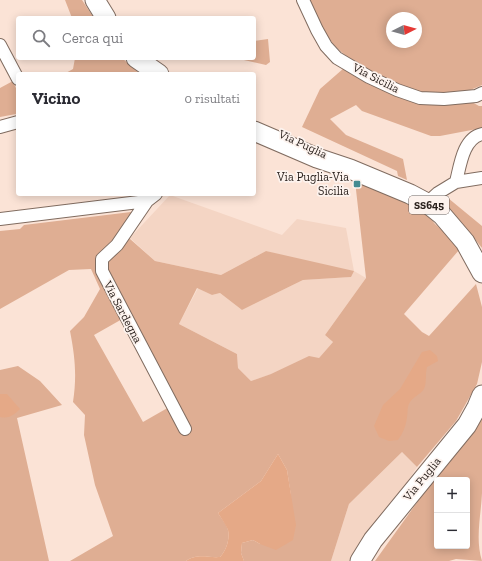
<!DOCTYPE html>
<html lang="it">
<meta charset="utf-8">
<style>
:root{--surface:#fff;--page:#f7f7f7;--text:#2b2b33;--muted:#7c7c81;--line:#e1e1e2}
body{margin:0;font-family:"Zilla Slab",serif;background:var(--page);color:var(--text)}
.controls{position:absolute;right:12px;bottom:12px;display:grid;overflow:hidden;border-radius:4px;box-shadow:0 2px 10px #0003}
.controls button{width:36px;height:36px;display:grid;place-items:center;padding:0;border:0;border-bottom:1px solid var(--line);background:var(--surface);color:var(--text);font:20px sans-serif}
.compass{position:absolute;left:386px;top:12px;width:36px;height:36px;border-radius:50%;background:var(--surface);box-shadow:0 2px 10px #0003;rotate:84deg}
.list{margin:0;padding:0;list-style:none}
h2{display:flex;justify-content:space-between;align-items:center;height:52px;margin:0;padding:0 16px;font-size:17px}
h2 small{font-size:13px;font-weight:400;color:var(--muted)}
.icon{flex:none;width:22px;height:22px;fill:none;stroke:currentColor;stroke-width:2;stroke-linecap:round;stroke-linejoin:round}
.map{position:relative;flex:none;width:482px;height:561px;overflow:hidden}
.search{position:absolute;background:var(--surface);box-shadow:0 2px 10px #0003;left:16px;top:16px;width:240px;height:44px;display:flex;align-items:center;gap:10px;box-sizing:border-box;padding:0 14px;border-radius:4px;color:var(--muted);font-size:15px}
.panel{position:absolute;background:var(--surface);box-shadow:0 2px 10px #0003;left:16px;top:72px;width:240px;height:124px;border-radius:4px}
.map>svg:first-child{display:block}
.built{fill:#f4d5c4}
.green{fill:#dfae93;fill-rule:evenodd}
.forest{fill:#e5a987}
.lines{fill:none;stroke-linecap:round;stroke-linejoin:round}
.street-casing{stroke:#806c60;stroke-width:14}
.primary-casing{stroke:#806c60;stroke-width:21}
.street{stroke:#fff;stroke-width:12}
.primary{stroke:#fff;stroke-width:19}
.poi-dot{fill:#448b91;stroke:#fdf3ee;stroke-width:1.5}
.labels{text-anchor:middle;stroke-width:3.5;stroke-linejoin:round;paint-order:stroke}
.shield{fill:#fdf3ee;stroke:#675e5a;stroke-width:1}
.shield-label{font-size:11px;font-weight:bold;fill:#271e1a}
.street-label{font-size:12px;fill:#271e1a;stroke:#fdf3ee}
.poi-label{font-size:12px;fill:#271e1a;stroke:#fdf3ee;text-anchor:end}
</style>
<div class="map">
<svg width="482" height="561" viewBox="0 0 482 561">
<rect width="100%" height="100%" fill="#fbe3d6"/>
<path class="built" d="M170,195l112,40 15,-16 49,9 8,43 12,7 -41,57 8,7 -14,16 -68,23 -13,-13 -1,-14 -58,-30 19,-36 14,7 8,-2 22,17 61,-30 48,-3 -85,-26 -45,24 -66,-14 -25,-23z
M402,452l15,15 -22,34 -44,60h-20l18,-57z"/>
<path class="green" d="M65,0h17l12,18h-22z
M307,0h175v85l-14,6 -34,3 -22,-3 -35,-15 -29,-18 -14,-13 -15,-20zM392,18h24v24h-24z
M268,39l2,23 -4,3 -31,-7h19v-17z
M75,58h47l18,16h-76l9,-5z
M344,68l73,35 33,1 20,-3 9,5h3v22l-42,8h-9l-69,-25 -6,-6 -26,14 16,16 57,24 4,21 -9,-4 -1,-5 -95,-44 18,-38z
M13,81l5,12v19l-2,2 -16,3v-29z
M355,181l68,28 12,15 17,15 7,11 -55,64 18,18 7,4 47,-52 6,23v55l-5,22 -21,37 -39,46 -15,-15 -53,52 -18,57h-87l-3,-8 1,-10 11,-3 7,4 31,-48 -4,-26 -9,-16 -17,27 -43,32c3,5 9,12 10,17 2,10 -2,21 -8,27 -13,1 -22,-4 -34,4h-116l43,-25 -18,-51 -11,-50 1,-20 -12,-13c4,-26 2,-45 -3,-71l14,-14 16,-28 -9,-20 -22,1 -69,39v-78l20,-2 4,-4 107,-13 1,4 -11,15 34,30 66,14 45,-24 88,20 -3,6 -48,3 -61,30 -22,-17 -8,2 -15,-7 -18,36 58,30 1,14 13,13 20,-7 38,-18 10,2 14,-16 -8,-7 41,-57zM124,318l47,88 -28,16 -49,-87z
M448,198l34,28v22l-20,-25 -19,-19z
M18,366l22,15 22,24 -45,13 32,143h-49v-191z
M482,412c0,27 0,54 0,81 -1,23 -7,46 0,68l-26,-2 -7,2h-74zM437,480h30v66h-30z"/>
<path class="forest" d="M430,350l7,6 1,5 -11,6c-2,7 0,16 -3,22 -4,6 -12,8 -15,15 -2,4 -1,9 -2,13 -1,9 -4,16 -9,23l-9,1 -10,-4 -5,-11 9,-21 17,-16 22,-37z
M0,394h7l13,15c-6,6 -11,10 -20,8z
M278,454l9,16 9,55 -3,15 -17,10 -16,-6 -7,-4 -11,3 -1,10 3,8h-58c12,-8 21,-3 34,-4 6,-6 10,-17 8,-27 -2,-5 -7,-12 -10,-17l43,-32z"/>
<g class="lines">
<defs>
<path id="street" d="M303,0l14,30 9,16 11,12 32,19 28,13 23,8 24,1 32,-3 6,-3
M0,45l18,34
M0,127l18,-5
M456,182c4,-16 7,-44 26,-48
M147,201l-30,44 -15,14v12l83,158
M427,203l11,-10 18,-11 26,-4
M0,219l147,-18 9,-7"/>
<path id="primary" d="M95,0l11,18
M136,58l23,16
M254,131l63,27 33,11 60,25 17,9 15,12 23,27 17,31
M360,561l13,-21 94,-115 10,-18 5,-12"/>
</defs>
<use href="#street" class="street-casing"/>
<use href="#primary" class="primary-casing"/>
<use href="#street" class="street"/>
<use href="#primary" class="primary"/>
</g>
<rect class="poi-dot" x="353" y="180" width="8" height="8" rx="2"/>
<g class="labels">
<rect class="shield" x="409" y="196" width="40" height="18" rx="3"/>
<g class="shield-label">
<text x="429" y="209">SS645</text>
</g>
<g class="street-label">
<text transform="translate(376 78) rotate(27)" y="4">Via Sicilia</text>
<text transform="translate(303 144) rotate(25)" y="4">Via Puglia</text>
<text transform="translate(123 312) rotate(62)" y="4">Via Sardegna</text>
<text transform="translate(422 479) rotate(-51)" y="4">Via Puglia</text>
</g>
<g class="poi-label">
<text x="349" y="181">Via Puglia-Via<tspan x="349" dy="14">Sicilia</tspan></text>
</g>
</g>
</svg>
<div class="controls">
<button>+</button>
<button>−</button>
</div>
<svg class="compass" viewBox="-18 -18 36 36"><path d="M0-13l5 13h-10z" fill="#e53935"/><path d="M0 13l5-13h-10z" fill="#7c7c81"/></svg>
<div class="search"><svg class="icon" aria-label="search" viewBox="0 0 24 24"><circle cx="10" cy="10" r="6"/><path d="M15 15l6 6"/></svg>Cerca qui</div>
<section class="panel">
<h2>Vicino<small>0 risultati</small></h2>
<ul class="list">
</ul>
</section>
</div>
